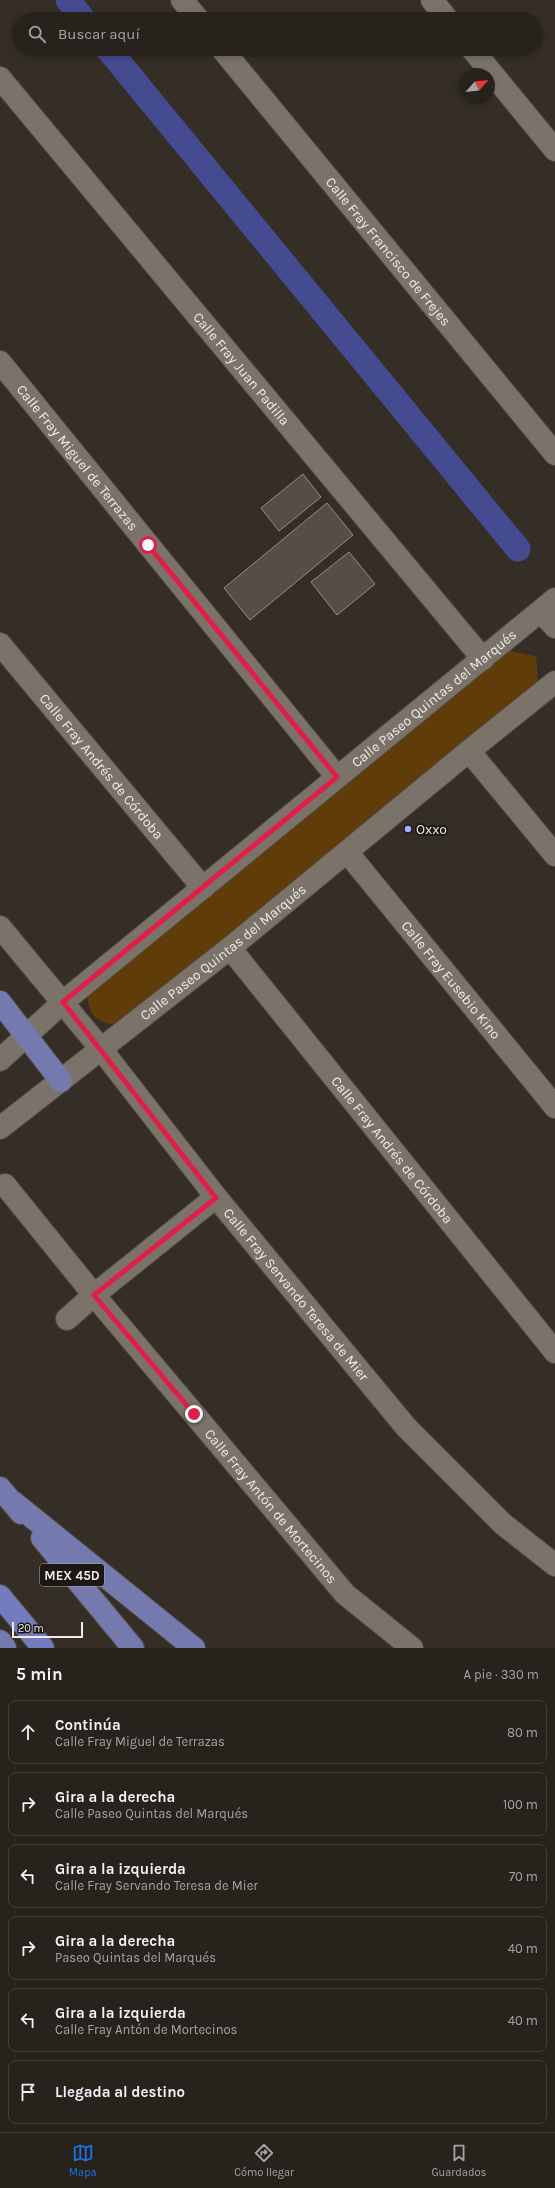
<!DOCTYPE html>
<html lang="es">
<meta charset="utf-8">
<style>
:root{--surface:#28221d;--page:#342f2a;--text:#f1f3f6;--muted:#a5a4a4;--line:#443f3b;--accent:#1a73e8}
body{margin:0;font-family:Karla,sans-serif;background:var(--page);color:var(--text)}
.compass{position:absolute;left:459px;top:68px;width:36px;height:36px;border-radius:50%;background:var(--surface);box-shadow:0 2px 6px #0003;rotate:63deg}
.scale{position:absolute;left:12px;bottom:10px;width:71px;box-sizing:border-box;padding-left:4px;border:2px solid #efebe6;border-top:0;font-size:11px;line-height:14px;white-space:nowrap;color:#efebe6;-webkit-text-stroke:3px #1a1714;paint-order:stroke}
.stop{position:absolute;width:12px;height:12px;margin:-9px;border:3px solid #e11d48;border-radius:50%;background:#fff}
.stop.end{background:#e11d48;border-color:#fff;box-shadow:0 1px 4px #0008}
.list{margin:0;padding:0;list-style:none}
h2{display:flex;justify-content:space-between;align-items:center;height:52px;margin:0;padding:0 16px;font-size:17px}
h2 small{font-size:13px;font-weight:400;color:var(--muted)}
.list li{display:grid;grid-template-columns:26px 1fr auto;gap:12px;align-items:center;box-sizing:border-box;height:64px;margin:0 8px 8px;padding:0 8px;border:1px solid var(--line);border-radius:8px}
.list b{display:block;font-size:15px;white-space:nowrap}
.list p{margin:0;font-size:13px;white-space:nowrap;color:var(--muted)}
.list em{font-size:13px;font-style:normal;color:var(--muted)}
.icon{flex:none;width:22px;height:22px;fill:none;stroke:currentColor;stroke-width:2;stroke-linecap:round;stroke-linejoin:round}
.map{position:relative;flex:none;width:555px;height:1648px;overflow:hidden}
.search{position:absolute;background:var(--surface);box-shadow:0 2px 6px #0003;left:12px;right:12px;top:12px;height:44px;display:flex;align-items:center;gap:10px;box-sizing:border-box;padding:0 14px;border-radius:22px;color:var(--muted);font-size:15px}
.sheet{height:484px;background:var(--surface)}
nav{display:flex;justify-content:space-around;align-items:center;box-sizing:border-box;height:56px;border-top:1px solid var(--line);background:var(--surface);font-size:11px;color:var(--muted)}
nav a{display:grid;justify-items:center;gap:2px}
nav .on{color:var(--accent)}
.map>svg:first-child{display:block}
.green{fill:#5f3c08}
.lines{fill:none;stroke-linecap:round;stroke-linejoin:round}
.canal{stroke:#444b91;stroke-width:25}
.building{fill:#564e46;stroke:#968e85}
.minor-casing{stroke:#4f4a43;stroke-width:24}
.tertiary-casing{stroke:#4f4a43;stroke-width:24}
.trunk-casing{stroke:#4f4a43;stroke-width:24}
.motorway-casing{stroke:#4f4a43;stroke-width:24}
.minor{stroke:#7b736a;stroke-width:22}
.tertiary{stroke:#7b736a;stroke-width:22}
.trunk{stroke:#747aad;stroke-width:22}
.motorway{stroke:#727cbe;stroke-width:22}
.route{stroke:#e11d48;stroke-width:5}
.poi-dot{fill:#a5b1fc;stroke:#1a1714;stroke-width:1.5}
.labels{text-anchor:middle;stroke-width:3.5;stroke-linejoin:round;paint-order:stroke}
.shield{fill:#1a1714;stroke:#afaba7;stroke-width:1}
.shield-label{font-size:13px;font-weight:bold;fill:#efebe6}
.street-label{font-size:14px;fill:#efebe6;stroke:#1a1714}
.poi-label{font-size:14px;fill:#efebe6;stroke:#1a1714;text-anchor:start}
</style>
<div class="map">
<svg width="555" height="1648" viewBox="0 0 555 1648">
<rect width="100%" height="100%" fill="#352e27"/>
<path class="green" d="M510,651l26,5 2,25 -418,344c-24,-1 -32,-10 -33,-33z"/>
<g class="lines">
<path class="canal" d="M68,0l15,19
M108,49l410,500"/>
</g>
<path class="building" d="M303,474l18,23 -42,34 -18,-23z
M327,503l26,32 -103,85 -26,-32z
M349,552l26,32 -38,31 -26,-33z"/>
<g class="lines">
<defs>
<g id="minor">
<path d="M182,0l16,19"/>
<path d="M432,0l15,19"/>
<path id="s1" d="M222,49l333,405"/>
<path d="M472,49l83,101"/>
<path id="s2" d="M0,78l483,581"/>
<path id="s3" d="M0,362l337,415"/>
<path d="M541,612l14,15"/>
<path id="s4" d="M0,644l203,244"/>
<path d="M469,751l86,104"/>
<path id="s5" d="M347,852l208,255"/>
<path id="s6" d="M230,948l325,404"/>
<path id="s7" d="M5,1185l89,110 251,299 67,54"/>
<path d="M67,1319l27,-24 122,-98"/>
</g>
<g id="tertiary">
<path id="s8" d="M0,927l101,122 115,148 190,230 97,97 52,41"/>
<path id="s9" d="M0,1060l63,-58 492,-403"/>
<path id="s10" d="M0,1128l230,-180 239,-197 86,-69"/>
</g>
<path id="trunk" d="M0,1002l61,79
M0,1488l21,25
M12,1501l182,147
M42,1538l91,110
M0,1641l5,7"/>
<path id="motorway" d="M0,1596l43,52"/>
</defs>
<use href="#minor" class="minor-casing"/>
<use href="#tertiary" class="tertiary-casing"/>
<use href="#trunk" class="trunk-casing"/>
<use href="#motorway" class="motorway-casing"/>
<use href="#minor" class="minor"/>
<use href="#tertiary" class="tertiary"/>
<use href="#trunk" class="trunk"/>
<use href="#motorway" class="motorway"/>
</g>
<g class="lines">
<path class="route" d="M148,545l189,232 -274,225 153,196 -122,97 100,119"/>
</g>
<circle class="poi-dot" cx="408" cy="829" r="4"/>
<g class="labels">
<rect class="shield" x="40" y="1564" width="64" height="22" rx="3"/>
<g class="shield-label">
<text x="72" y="1580">MEX 45D</text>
</g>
<g class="street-label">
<text dy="5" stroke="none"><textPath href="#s1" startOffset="262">Calle Fray Francisco de Frejes</textPath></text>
<text dy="5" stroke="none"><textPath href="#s2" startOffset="378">Calle Fray Juan Padilla</textPath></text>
<text dy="5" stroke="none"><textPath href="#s3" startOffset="123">Calle Fray Miguel de Terrazas</textPath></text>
<text dy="5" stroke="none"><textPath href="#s9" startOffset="565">Calle Paseo Quintas del Marqués</textPath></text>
<text dy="5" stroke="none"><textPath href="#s4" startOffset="159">Calle Fray Andrés de Córdoba</textPath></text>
<text dy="5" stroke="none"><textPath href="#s10" startOffset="284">Calle Paseo Quintas del Marqués</textPath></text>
<text dy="5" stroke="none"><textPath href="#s5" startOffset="165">Calle Fray Eusebio Kino</textPath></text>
<text dy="5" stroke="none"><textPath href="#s6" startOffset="259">Calle Fray Andrés de Córdoba</textPath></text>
<text dy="5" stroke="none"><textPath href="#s8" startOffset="472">Calle Fray Servando Teresa de Mier</textPath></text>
<text dy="5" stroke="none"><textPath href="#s7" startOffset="417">Calle Fray Antón de Mortecinos</textPath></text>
</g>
<g class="poi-label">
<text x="416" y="834">Oxxo</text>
</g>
</g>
</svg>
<svg class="compass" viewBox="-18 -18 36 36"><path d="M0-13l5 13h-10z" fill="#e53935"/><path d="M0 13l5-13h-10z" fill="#a5a4a4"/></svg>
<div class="scale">20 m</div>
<div class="stop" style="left:148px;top:545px"></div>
<div class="stop end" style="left:194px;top:1414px"></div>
<div class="search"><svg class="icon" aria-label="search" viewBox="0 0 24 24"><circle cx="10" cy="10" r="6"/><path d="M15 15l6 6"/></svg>Buscar aquí</div>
</div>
<section class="sheet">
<h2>5 min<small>A pie · 330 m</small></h2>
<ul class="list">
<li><svg class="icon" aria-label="ahead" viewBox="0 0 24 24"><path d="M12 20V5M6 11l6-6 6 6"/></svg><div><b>Continúa</b><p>Calle Fray Miguel de Terrazas</p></div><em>80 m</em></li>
<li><svg class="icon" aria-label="right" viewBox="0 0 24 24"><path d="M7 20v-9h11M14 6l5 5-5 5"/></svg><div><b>Gira a la derecha</b><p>Calle Paseo Quintas del Marqués</p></div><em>100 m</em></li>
<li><svg class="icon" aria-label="left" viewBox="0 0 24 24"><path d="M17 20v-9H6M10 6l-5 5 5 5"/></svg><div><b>Gira a la izquierda</b><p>Calle Fray Servando Teresa de Mier</p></div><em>70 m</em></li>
<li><svg class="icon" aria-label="right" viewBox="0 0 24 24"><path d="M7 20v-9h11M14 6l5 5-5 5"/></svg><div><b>Gira a la derecha</b><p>Paseo Quintas del Marqués</p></div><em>40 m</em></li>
<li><svg class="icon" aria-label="left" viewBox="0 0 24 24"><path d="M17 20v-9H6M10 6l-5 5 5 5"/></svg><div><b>Gira a la izquierda</b><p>Calle Fray Antón de Mortecinos</p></div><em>40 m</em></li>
<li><svg class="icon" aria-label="arrive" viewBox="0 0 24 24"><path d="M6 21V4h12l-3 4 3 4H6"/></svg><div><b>Llegada al destino</b></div></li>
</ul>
</section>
<nav>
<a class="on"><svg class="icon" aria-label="map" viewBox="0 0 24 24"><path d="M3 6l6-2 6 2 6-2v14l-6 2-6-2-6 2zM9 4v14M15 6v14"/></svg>Mapa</a>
<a><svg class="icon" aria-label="directions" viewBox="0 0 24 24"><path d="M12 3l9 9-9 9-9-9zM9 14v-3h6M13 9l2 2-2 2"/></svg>Cómo llegar</a>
<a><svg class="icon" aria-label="saved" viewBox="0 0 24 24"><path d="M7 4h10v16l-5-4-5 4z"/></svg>Guardados</a>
</nav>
